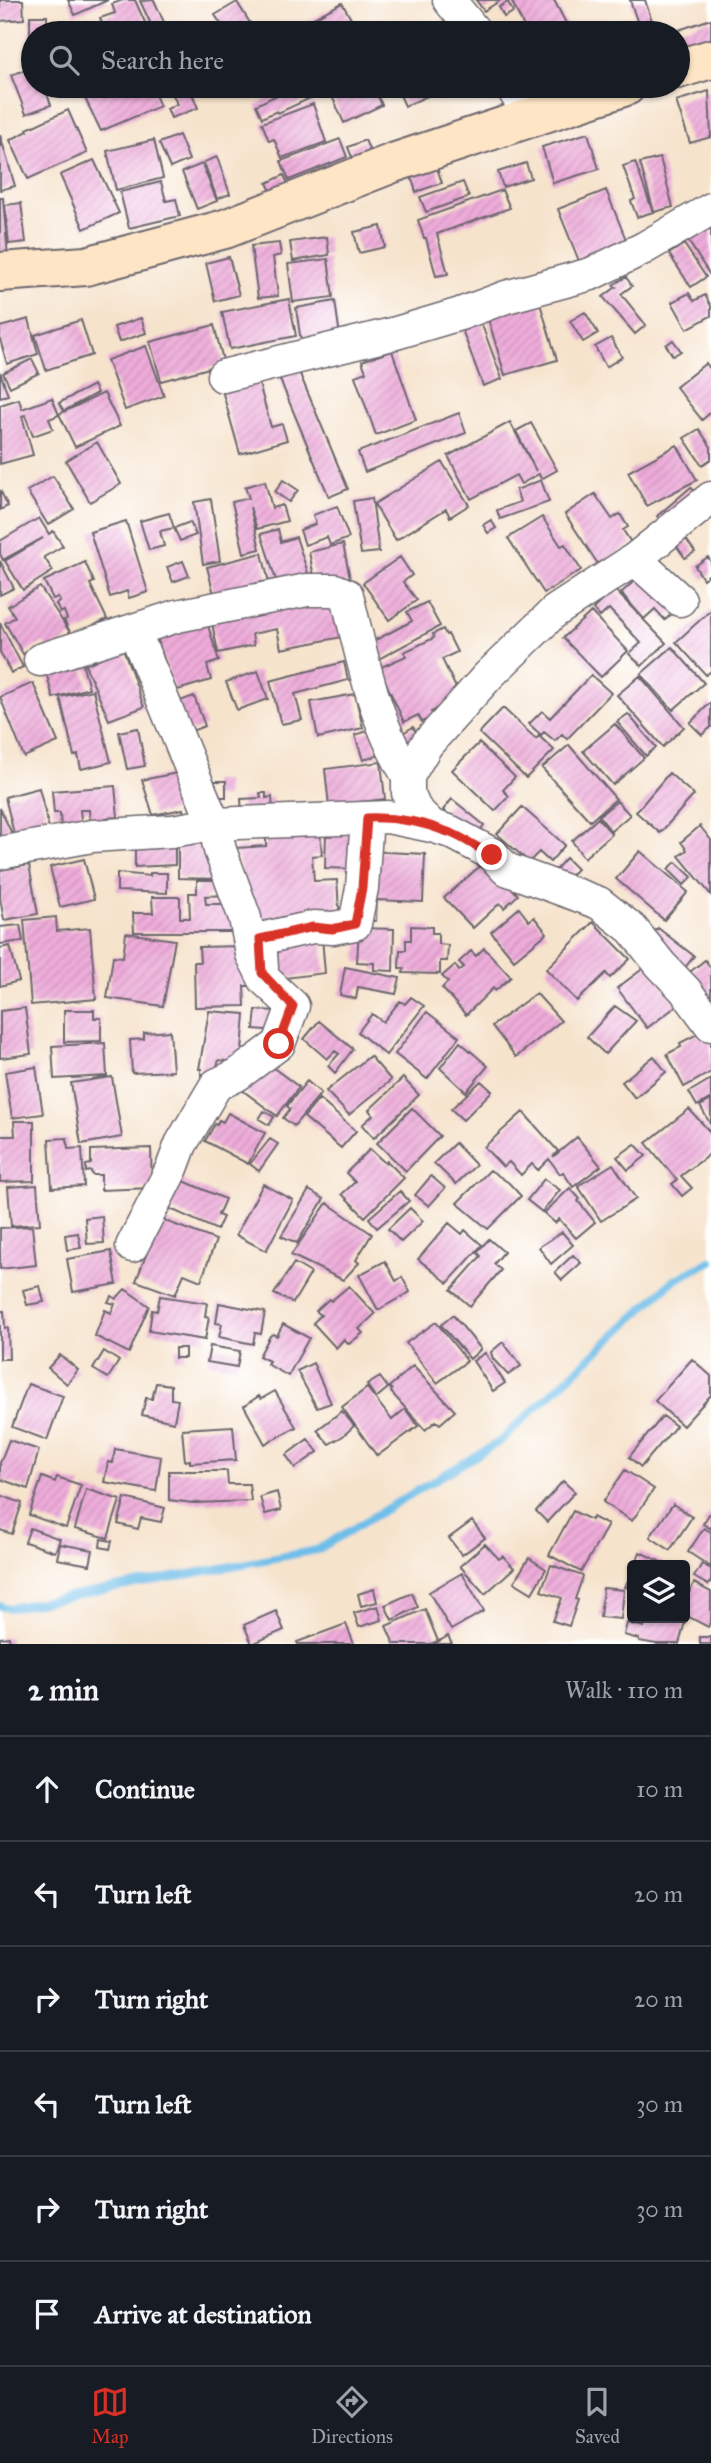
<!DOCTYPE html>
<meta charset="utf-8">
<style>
:root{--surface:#171b24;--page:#242831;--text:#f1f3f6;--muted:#9ea1a6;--line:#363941;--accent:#d93025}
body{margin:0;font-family:"IM FELL Great Primer",serif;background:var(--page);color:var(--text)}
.controls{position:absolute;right:21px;bottom:21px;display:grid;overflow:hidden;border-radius:7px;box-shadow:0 2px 5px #0004}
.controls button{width:63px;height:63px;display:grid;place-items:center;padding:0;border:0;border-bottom:2px solid var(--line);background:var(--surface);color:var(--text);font:35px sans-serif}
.stop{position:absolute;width:21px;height:21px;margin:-16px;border:5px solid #d93025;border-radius:50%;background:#fff}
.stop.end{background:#d93025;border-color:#fff;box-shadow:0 2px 7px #0008}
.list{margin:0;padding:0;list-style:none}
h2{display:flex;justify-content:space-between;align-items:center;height:91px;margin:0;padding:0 28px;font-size:30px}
h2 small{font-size:23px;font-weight:400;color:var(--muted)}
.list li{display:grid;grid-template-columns:46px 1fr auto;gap:21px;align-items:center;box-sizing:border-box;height:105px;padding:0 28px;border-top:2px solid var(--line)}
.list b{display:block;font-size:26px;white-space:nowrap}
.list em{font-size:23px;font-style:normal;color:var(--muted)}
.icon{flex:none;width:38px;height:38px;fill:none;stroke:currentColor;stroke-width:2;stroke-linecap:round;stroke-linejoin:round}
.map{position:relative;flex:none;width:711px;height:1644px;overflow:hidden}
.search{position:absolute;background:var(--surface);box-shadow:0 2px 5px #0004;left:21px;right:21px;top:21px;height:77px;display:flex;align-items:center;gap:18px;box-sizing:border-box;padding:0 24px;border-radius:38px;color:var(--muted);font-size:26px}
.sheet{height:721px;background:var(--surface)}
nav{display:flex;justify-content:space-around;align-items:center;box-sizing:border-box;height:98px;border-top:2px solid var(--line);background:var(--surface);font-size:19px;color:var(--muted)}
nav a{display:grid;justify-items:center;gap:4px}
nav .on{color:var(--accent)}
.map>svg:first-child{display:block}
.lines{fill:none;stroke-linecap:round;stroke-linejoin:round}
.stream{stroke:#6ebee9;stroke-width:8}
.building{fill:url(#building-hatch)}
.street-casing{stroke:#6c666e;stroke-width:35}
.secondary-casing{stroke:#6c666e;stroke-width:42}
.street{stroke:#fff;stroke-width:32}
.secondary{stroke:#fee5c5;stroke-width:38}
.route{stroke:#d93025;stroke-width:9}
</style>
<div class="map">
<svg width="711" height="1644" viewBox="0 0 711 1644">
<defs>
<pattern id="building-hatch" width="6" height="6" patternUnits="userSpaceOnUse" patternTransform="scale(1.75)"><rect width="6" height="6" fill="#eeacda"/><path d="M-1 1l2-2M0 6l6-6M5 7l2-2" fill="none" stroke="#cc94bc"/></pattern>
</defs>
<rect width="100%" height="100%" fill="#fff"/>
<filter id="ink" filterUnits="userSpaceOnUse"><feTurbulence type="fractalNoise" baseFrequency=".0143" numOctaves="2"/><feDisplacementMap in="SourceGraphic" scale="14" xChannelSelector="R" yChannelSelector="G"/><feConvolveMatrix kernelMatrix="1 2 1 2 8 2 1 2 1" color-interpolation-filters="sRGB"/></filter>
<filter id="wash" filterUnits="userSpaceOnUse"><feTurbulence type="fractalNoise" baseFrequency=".00686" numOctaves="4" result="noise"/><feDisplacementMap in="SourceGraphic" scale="28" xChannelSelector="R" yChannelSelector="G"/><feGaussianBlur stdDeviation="1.57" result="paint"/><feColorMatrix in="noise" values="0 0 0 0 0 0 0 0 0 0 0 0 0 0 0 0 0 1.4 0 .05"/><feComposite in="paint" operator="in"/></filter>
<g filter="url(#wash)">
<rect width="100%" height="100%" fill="#f6e3cc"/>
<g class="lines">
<path class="stream" d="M0,1606l10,2 307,-58 182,-108 174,-161 38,-20"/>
</g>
<g id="blocks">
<path class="building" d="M0,0h23l1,19 -24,2z
M68,0h40l-33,15z
M123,0h12l12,27 -18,6h-23l-6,-15 15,-5 -3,-9z
M154,0l13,29 -9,4h-3l-15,-32z
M476,0h25l-17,11z
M511,0h43l17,33h-44z
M630,0h15l11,33h-15z
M237,2l13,21 -16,10h-7l-12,-18z
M508,2l5,10 -9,5 -5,-10z
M342,3l17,30h-47l-6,-11z
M30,16h17v17h-14v20h-3z
M711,19v23l-33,11v-20h-8z
M81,22l3,11h-35v-2z
M607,26l3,7h-20z
M33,67v19h11l7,19 -25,9 -15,-39z
M70,86h81l9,20 -59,25 -20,-41 -8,4z
M169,86h20l9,22 -27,10 -4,-9 10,-5z
M296,86h28l2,5 -48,22 -1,-2 -15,7 -6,-13z
M330,86h43l9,19 -38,18 -13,-29h2z
M396,86h49l1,2 -41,18z
M709,91l2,46 -21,6 -14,-42z
M313,104l13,38 -44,16 -8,-19 -5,2 -7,-18z
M68,110l19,43 -59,26 -18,-39 18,-9 -1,-2z
M588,133l11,36 -46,14 -11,-36z
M0,135l15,51 -15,4z
M179,135l10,25 -19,8 -11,-25z
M340,139l7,18 -58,23 -8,-19z
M154,140l9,38 -47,12 -9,-39z
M365,140l7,16 -19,4 -5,-13z
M217,157l13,37 -13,5 -13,-37z
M660,158l13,49 -19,5 -14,-49z
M94,160l25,53 -35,16 -24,-54z
M635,162l18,50 -16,5 -6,-16 4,-2 -12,-33z
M526,163l5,15 -28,9 -5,-15z
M202,164l15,37 -20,8 -15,-37z
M437,168l5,15 -26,9 -5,-16z
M284,175l9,20 -16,8 -10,-20z
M161,182l5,19 10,-2 4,17 -51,12 -9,-36z
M463,182l6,15 -43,15 -6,-15z
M502,190l8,18 -73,26 11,40 -12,2 -10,-38h-2l-6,-18z
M606,190l23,57 -31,13 -3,-6 -16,7 -21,-52z
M0,198h3l5,59h-8z
M21,203l5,39 -17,2 -4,-39z
M711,217v60l-27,-43z
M381,226l4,21 -26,6 -5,-21z
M327,237l2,18 -36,6 -3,-19z
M279,243l2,12 -8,2 5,39 -20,2 -7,-52z
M684,244l22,33 -15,10 -22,-33z
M229,257l10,38 -24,6 -9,-38z
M328,259l5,38 -40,5 -5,-38z
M626,277l6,9 -11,8 25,31 -11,9 -32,-37 13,-10 -3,-2z
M689,293l5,8 11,-6 6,11v10l-24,13 -15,-27z
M289,299l7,37 -66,13 -8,-37z
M539,300l18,60 -52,15 -18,-60z
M335,301l5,35 -39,6 -5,-34z
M585,312l13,21 -15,9 -13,-21z
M479,317l23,62 -19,7 -23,-62z
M141,318l5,15 -27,9 -5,-15z
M29,319l9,35 -31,10 -7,-25v-12z
M81,320l11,35 -46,15 -11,-35z
M214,325l10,39 -63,17 -11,-39z
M611,338l11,19 -16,10 -11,-20z
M673,340l8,11 -8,5 -7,-11z
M146,346l18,50 -39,14 -18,-50z
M392,351l24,69 -40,15 -21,-59 11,-4 -4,-11z
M32,359l7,14 -29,14 -7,-14z
M706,363l5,7v42l-9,8 -26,-33z
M297,367l51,122 -19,8 -51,-122z
M0,372l8,23 -8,2z
M258,380l13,47 11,-3 5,16 -47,14 -18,-64z
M93,385l4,8 -33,18 -5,-8z
M104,393l16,33 -45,21 -16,-33z
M52,398l7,17 -10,4 4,10 -20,7 -8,-21 -3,1 11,39 -33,9v-59l19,-6 3,10z
M459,413l7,20 -101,39 -7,-20z
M510,422l26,49 -20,-40 15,-8 26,47 -16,9 -2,-5 -18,10 -5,-9 -45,24 -23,-43z
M699,429l12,18v12l-9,6 -18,-27z
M97,442l24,42 -31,18 -24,-41z
M677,445l20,35 -50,26 -19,-34z
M442,462l27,43 -19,12 -4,-8 -50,31 -22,-36z
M53,476l21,33 -26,16 -21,-34z
M283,480l15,10 -9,12 -14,-10z
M541,480l8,22 -49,17 -3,-9 23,-8 -4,-12z
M265,481l7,27 10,-3 5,16 -30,8 -7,-22 10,42 -16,4 -12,-51 17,-4 -4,-11z
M691,487l7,9 -33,29 -8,-9z
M0,490l8,16 -8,4z
M595,494l17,25 8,-5 8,13 -5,3 9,14 -31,20 -1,-2 -2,2 -33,-50z
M372,498l7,54 -18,2 -8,-53z
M211,499l9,62 -17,3 -9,-62z
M337,506l12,32 -19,7 -3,-8 -22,8 -5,-15 16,-6 -3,-9z
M169,513l5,15 -14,3 4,15 -15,4 -9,-29z
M542,517l19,29 4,-2 16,26 -37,23 -36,-55z
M39,518l10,16 4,-3 10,15 -19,11 9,14 -30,19 -18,-29 38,-23 -40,22 -3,-6v-13z
M491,520l5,8 -8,5 -5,-8z
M126,521l22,71 -19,6 -2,-7 -17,6 -20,-65z
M190,522l6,13 -16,6 -6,-13z
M278,529l3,13 15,-5 13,39 -31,10 -17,-52z
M686,539l9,13 -10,6 -9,-13z
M343,544l8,39 -36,-1 -6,-30z
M262,553l9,38 -54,15 -10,-39z
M400,557l12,18 -9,7 14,18 -28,20 -26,-37z
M708,557l3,5v11l-8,6 -8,-13z
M0,561l14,27 -14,7z
M183,561l6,15 -16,6 -6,-15z
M85,562l9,20 -4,2 17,35 -35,17 -23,16 -5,-10 -21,12 -18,-31 10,-6 -7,-11 32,-19 31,47 -7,-14 3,-1 -3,-8 -4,2 -4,-9 4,-2 -2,-5 -5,2 -9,-18z
M643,573l33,37 -11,10 -10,-11 -11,10 -23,-26z
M614,589l52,54 -24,23 -13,-12 12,-11 -32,-34 -9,8 -7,-8z
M345,598l7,37 -71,14 -4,-20 -25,5 2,11 -36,8 -7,-35z
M427,602l13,24 -63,34 -9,-16 44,-23 -5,-9z
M711,610v61l-5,4 -30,-33z
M591,612l37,39 -27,26 -38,-39z
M206,619l13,42 -12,4 4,15 -37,11 -18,-57z
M0,623l23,44 -12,6 -11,-21z
M443,629l3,6 2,-1 9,18 -15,7 19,39 -30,14 2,5 -11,5 -4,-7 -14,7 -25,-54 27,-12 -2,-4 30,-14 -1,-4z
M672,647l32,36 -31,27 -32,-36z
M123,648l21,59 -35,13 -24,-55z
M344,662l4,18 -53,14 7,26 -21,4 -11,-43z
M82,663l7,25 -36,10 -7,-26z
M258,671l10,28 -31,11 -11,-28z
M591,675l20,18 -44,46 -5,-5 -7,7 -11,-9 -3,3 -12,-11 13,-13 8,7z
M640,676l44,51 -21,20 -46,-52z
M33,683l25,59 -34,15 -24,-60z
M93,690l18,72 -30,7 -3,-14 -4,1 -14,-59z
M355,694l8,34 -45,10 -7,-36z
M194,696l11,30 -16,6 -12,-30z
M711,702v25l-9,8 -12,-12z
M503,708l33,31 3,-3 15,14 -28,28 -47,-45z
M628,714l28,33 -10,9 -29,-34z
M615,724l29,34 -31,27 -30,-34z
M413,727l10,17 -22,13 -10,-17z
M138,728l7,38 -18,3 -8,-37z
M371,730l8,25 -16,5 -8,-25z
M479,743l36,34 -12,13 6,6 -14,15 -43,-41z
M569,745l47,54 -26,22 -48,-53z
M381,762l4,37 -56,7 -4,-37z
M187,771l8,35 -9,18 -3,-15 -30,6 -11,-35z
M669,773l25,22 -34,38 -24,-21z
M212,781h14v16h-14z
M115,786l3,31 -12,1v5l-16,2 -1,-15h-9l2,19 -21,2 -1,-18h-6l-2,-22z
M39,788l10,40 -33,14 -11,-45z
M260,793h6v5l6,-1 1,15 -31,2 -1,-15 20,-1z
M452,799l32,26 -8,11 -33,-26z
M617,801l13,14 -19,16 -12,-15z
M522,807l43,38 -15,17 -11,-10 -10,10 -32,-28z
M0,808l13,28 -13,6z
M598,818l14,16 -28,24 -12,-17z
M700,826l11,14v55l-32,-39 8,-6 -6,-8z
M320,832l2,23 -10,1 2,25 23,-1 3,41 -87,6 -18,-79 31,-2v-10z
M326,833l34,2 -1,34 -34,-1z
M175,840v25l-40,2v-26z
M178,843l37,1v35l-37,-1z
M366,851l59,3 -2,48 -46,-2 -1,21 -12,-1z
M640,851l48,41 -24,28 -48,-41z
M566,858l11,11 -11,11 -10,-11z
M84,859l10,40 -34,8 -10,-40z
M487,860l31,35 -14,13 -4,-5 -27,25 -29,-30z
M676,862l16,15 -8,8 -16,-16z
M29,865l9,49 -34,6 -4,-22v-28z
M117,873l33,3v-3h17v20l-50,-2z
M197,880h31v15l-23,1 1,8h33v28h-105l-1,-19h20l-1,-16h28v21h10l-1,-25h8z
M519,908l10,13 5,-4 13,16 -33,27 -23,-28z
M56,917l1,14 33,-3 6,71 -65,6 -7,-85z
M593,922l37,37 -20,19 -4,-5 -29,28 -31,-32z
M20,925l3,16 -23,3v-17z
M411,926l21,1v6h6v11l10,1 -1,16h-7v13l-37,-1 1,-5h-5l1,-18h6v-10h5z
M359,928l35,1 -1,42 -19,-1v-7l-17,-1z
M658,928l36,28 -10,13 -36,-29z
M126,933l49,7 -12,66 -56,-8 6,-42 10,1z
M322,938l3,35 -55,7 -6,-37z
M10,946l9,35 -19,5v-38z
M243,946l6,16 1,24h-6l1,20 -50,1 -1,-45h6l-1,-15z
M484,948l27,29 -16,14 -2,-3 -27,27 -24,-27 6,-6 -6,-6 13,-11 4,6 5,-4 -5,-5 12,-11 5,5z
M705,960l6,8v33l-25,-26z
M648,965l30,40 -31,23 -30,-40z
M345,967l55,11 -4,16 -38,-7 -2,12 -16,-4z
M536,993l25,28 -45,36 -24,-31z
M411,997l13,9 -38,49 -28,-23 14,-18 11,8 17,-21 5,3z
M615,1006l21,15 -31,33 -18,-17z
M25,1008l6,46 -31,4v-47z
M64,1010h30v8h7v23l-37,1z
M256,1010l24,1 -2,20 -24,-2z
M209,1011l36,3 -4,49 -22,-3 -6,18h-12v-9h-2z
M427,1012l32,25 -32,42 -32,-25z
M319,1021l34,28 -18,24 -7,-7 11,-12 -4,-3 -8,8 -23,-20z
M705,1030l6,11v31l-27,15 -17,-33 14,-7 -1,-4z
M170,1031l3,40 -41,2 -2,-33 14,-1v-6z
M460,1042l28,24 -22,26 -26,-24z
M105,1043l2,33 -53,3 -2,-33z
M370,1056l21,24 -42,35 -23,-24z
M654,1056l12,16 -31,26 -13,-16z
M264,1061l35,26 -22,29 -35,-26z
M36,1067l7,47 -31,4 -7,-46z
M112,1077l10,60 -41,7 -10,-61z
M403,1078l16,17 -45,43 -12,-13 11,-10 -4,-5z
M711,1079v19l-14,8 -8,-14z
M307,1081l14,12 -27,33 -11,-8 7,-9 -3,-3z
M481,1081l11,10 -29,29 -12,-11z
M319,1099l37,32 -15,17 -37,-31z
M711,1100v25l-11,-19z
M412,1108l28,28 -34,35 -29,-28z
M689,1109l22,24v20l-30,23 11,12 -10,8 -10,-12 5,-4 -31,-37z
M264,1111l10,6 -5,8 -10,-6z
M523,1112l35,39 -5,6 24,-20 24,29 -28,21 -10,-15 -3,2 -11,-15 -11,11 -6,-6 -11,11 -12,-13 -6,5 -19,-20z
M228,1113l37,20 -17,31 -43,-23 10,-17 2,1 2,-5 4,2z
M14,1121h20v60l-34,1v-46h15z
M67,1138l1,11 14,-1 2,38 -32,2 -3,-49z
M270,1139l8,5 -19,27 -9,-7z
M455,1143l21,22 -20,19 -22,-21z
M635,1144l11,12 -18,14 -11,-13z
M151,1148l1,40 -51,2v-15h-9l-1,-4 -5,1v-7l5,-1v-14z
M370,1149l15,14 2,-2 17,17 -39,39 -23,-23 13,-12 -9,-9z
M613,1164l23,35 -35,22 -23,-35z
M490,1170l19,13 12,13 -33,33 -31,-26z
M431,1176l14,12 -16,18 -14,-11z
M177,1178l48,21 -7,16 5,2 -6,13 -53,-24z
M544,1179l16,11 -18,22 -15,-12z
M263,1184l30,16 -27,51 -30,-16z
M37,1185l3,39 -29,2 -3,-39z
M570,1188l10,11 -2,2 17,21 -19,16 -17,-19 -4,4 -11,-10z
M309,1190l15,9 -27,44 -16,-7z
M400,1191l9,10 -32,27 -8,-10z
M327,1203l45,31 -16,26 3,3 -16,17 -52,-25z
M410,1208l13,13 -22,21 -13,-13z
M102,1216l2,27 -17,1 -2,-26z
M160,1219l56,21 -15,41 -17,-7 -9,21 -39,-14z
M449,1223l13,11 3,-4 17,15 -34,38 -30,-24z
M32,1226l4,39 -36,4v-41z
M562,1232l11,13 -22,19 -12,-17z
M78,1233l3,15 -14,2 -2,-15z
M489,1239l15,13 -10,12 7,6 -31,36 -19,-16 30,-34 -4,-4z
M111,1251l6,33 -44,8 -6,-33z
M573,1255l8,8 -19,17 -7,-8z
M385,1261l11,20 6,-4 8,15 -32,18 -19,-35z
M294,1263l17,10 -18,30 -19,-9z
M40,1286l4,16 -17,3 -4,-15z
M349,1286l26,28 -16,15 4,4 -14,11 -5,-5 -8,9 -23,-25 8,-8 -5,-4 13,-12 2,2z
M125,1289l24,17 -20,47 -34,-17 10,-26 6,3 4,-9 -7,-2 4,-6 4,3z
M160,1296l47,7 -2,13 4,1 -4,23 -56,-9 3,-21 5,1z
M219,1303l46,9 -4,22 -6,-1 -2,11 -34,-7 3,-13 -6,-1z
M0,1311h4l1,17h3l1,31h-9z
M453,1315l28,34 -11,10 -29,-34z
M436,1322l31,39 -30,22 -31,-40z
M283,1324l26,14 -21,38 -21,-12 2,-3 -10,-5 11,-20 3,-2 4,2z
M503,1342l18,24 -13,9 -15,-16 -2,-7z
M210,1346l30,5 -3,16 -30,-5z
M175,1348h10v10h-10z
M104,1351l15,10 -11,17 -15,-9z
M485,1353l20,30 -12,8 -20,-30z
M60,1355l18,15 -11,14 -19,-16z
M692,1359l19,17v19l-28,31 -28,-25z
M313,1363l18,40 -14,5 -20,-37z
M413,1366l42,45 -15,13 -4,-3 -11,9 -34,-38 1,-2 -3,-3z
M380,1377l8,11 -12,10 -9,-13z
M156,1383l15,2v14l7,1 -4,22 -32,-7 4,-17 6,1z
M28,1384l35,12 -16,44 -35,-13z
M367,1388l25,32 13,-11 13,17 -41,30 -35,-49z
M275,1391l21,36 -31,17 -21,-38 15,-10 2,3z
M342,1411l12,15 -11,10 -14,8 -12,-14z
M663,1416l13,10 -35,41 -12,-10z
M233,1426l3,34 -46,3v-3l-5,1 -3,-32z
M308,1439l10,13 -23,16 -9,-13z
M9,1440l30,10 -11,39 -28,-10v-16z
M115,1449l46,8 -5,34 -52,-9 4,-20 5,1z
M625,1470l29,19 -22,32 -29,-19z
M169,1471h58l1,13h21l2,17 -58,2 -24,-3z
M42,1477l13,5 2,-5 24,8 -15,43 -37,-13z
M563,1481l12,11 -28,30 -11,-11z
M86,1489l34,11 -12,38 -33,-9z
M277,1492l4,18 -16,4 -5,-17z
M0,1495l22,8 -10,31 -12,-4z
M125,1498l40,10 -4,14 -20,-4 -3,11 -20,-5z
M673,1504l19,13 -22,33 -20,-13z
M573,1511l18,9 2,-3 15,8 -27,47 -32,-17z
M711,1511v18l-8,-5z
M472,1521l13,17 -23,17 -13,-17z
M30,1528l30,11 -5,13 -30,-10z
M704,1528l7,4v35l-23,-15z
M101,1539l11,2 -2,8 -10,-2z
M60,1544l33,6 -3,15 -33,-6z
M485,1544l14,15 4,-3 11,12 -29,26 -25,-28z
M640,1552l27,13h-32z
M529,1558l17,11 -14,24 -18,-11z
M702,1564l9,5v12l-3,4 -14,-8z
M551,1565l32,11 -8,23 3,1 -9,26 -16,-5 9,-23 -21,-7z
M632,1571v18l-7,-2z
M462,1573l22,38 -33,19 -22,-38z
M694,1583l17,9v30l-3,5 -23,-12v-15z
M603,1588l21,2 -3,29 -21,-2z
M374,1589l3,13 -16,4 -3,-12z
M412,1593l6,14 -26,13 -7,-15z
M378,1606l4,14 -23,7 -5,-14z
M425,1609l13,32 -8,3h-36l-8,-18z
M276,1611l8,19 -32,14 -8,-19z
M646,1618h40l-7,26h-23l-17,-3v-2l-15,-4 3,-12 17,4z
M346,1624l8,20h-56l-1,-2z
M448,1636l4,8h-19l8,-4z
M9,1637l1,7h-10v-6z
M700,1637h11v7h-11z"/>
</g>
</g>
<g filter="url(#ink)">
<use href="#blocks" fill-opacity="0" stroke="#6c666e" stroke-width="2"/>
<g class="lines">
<defs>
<path id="street" d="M449,0l27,33
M511,86l19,30
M223,376l173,-43 64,-19 46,-17 85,-23 53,-26 67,-39
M635,559l45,41
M40,660l137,-44 130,-26h28l12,5c15,62 27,126 61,181
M432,826l-17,-17 -7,-16v-17l19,-32 61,-68 66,-64 81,-53 76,-61
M0,853l92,-17 80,-5 42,-7 174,-7 44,9 19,6 41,22 14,15 93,34 33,26 29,36 24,25 26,35
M262,968l-2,-29 53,-12 20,1 22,-4 7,-36 5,-70
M132,1246l40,-78 9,-24 35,-59 21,-10 42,-31 14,-38 -28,-26 -13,-26 -7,-36 -25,-68 -6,-26 -80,-194"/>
<path id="secondary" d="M678,69l33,-10
M0,272l86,-6 139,-37 168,-66 233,-77"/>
</defs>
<use href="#street" class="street-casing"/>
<use href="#secondary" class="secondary-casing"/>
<use href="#street" class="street"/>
<use href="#secondary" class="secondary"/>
</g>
</g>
<g class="lines" filter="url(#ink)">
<path class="route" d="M279,1044l14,-38 -31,-33 -2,-34 53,-12 19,2 23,-5 7,-36 5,-70c27,-1 55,4 81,14 15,5 29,16 44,23"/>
</g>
</svg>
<div class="controls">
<button><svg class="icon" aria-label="layers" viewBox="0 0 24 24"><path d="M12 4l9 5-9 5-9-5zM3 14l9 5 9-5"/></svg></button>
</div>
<div class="stop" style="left:279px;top:1044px"></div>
<div class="stop end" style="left:492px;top:855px"></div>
<div class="search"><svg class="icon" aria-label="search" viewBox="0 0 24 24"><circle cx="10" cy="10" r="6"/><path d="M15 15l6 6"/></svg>Search here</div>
</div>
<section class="sheet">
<h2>2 min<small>Walk · 110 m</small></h2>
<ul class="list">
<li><svg class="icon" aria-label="ahead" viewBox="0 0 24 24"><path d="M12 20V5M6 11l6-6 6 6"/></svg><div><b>Continue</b></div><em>10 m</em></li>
<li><svg class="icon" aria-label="left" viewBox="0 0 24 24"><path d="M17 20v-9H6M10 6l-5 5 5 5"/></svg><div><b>Turn left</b></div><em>20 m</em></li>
<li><svg class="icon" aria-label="right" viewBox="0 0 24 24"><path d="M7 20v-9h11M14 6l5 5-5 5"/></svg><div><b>Turn right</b></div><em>20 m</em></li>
<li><svg class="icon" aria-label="left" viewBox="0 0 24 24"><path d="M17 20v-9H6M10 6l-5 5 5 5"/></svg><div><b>Turn left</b></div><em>30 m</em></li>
<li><svg class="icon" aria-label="right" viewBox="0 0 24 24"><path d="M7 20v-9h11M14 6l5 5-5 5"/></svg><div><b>Turn right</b></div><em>30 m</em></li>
<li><svg class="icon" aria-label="arrive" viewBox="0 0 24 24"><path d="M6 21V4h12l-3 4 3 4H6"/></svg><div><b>Arrive at destination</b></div></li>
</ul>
</section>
<nav>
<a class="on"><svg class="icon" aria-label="map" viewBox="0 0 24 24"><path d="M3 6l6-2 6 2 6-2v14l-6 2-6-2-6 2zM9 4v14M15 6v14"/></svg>Map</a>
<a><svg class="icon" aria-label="directions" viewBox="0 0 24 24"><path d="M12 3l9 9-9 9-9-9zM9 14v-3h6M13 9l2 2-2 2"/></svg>Directions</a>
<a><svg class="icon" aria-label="saved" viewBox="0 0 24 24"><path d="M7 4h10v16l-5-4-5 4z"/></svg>Saved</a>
</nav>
